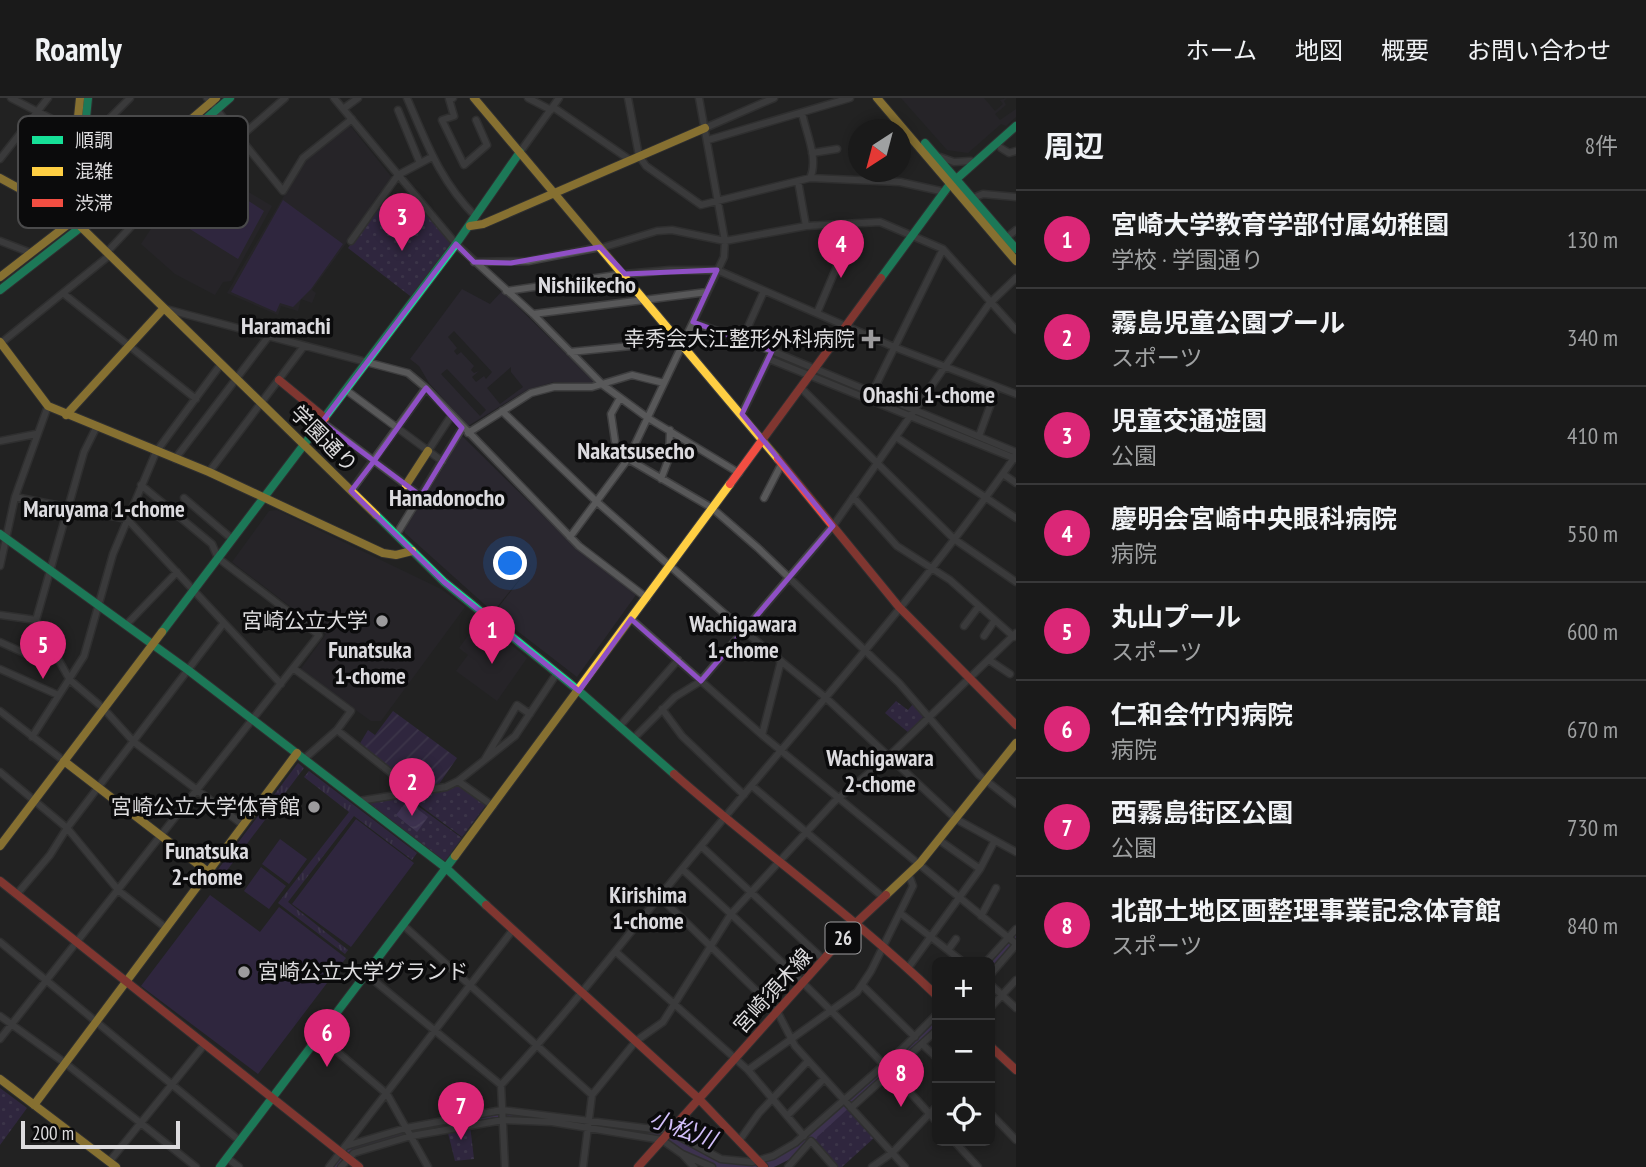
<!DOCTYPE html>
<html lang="ja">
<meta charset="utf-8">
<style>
:root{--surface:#1a1a1a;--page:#232323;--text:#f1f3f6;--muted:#9fa1a2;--line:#383839;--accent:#db2777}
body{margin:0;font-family:"PT Sans Narrow","Noto Sans JP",sans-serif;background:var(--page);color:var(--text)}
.controls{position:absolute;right:21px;bottom:21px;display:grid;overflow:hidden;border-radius:10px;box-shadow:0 4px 10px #0003}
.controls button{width:63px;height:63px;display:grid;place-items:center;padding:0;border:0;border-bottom:2px solid var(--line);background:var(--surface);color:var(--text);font:35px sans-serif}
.compass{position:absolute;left:848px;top:21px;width:63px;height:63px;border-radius:50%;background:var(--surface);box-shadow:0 4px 10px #0003;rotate:216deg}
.scale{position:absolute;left:21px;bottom:18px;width:159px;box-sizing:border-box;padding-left:7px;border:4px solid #dddcde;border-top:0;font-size:19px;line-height:24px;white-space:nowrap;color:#dddcde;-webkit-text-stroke:5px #0b0b0c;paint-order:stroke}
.you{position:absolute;left:511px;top:466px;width:24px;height:24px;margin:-18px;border:5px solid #fff;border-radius:50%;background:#1a73e8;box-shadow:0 0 0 10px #1a73e833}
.badge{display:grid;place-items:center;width:46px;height:46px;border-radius:50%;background:var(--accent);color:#fff;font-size:23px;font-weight:700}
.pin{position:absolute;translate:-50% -58px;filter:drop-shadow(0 2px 4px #0008)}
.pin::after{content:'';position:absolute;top:37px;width:24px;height:21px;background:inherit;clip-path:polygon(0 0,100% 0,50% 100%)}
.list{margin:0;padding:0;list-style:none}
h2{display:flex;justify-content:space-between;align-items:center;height:91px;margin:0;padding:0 28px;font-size:30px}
h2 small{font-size:23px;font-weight:400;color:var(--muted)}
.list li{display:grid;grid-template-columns:46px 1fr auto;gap:21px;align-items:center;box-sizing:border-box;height:98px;padding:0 28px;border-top:2px solid var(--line)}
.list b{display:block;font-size:26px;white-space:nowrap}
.list p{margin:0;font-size:23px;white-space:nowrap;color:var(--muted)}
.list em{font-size:23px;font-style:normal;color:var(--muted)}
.icon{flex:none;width:38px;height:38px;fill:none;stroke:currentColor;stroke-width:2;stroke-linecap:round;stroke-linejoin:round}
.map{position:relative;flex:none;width:1016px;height:1069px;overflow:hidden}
header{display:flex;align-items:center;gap:42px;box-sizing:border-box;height:98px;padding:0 35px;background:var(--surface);border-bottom:2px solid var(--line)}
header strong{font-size:33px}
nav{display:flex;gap:38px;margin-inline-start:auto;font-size:24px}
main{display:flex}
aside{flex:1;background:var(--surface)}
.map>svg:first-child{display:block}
.built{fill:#2a272f;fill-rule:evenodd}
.grass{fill:url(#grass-tufts)}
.park{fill:url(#park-dots)}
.garden{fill:url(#garden-furrows)}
.pitch{fill:#3f2c60}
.water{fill:url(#water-waves)}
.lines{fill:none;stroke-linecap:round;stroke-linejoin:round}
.river{stroke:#5d4685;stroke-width:10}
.street-casing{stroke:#3e3e3f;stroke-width:9}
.fast-casing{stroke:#3e3e3f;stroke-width:10}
.slow-casing{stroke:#3e3e3f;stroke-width:10}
.jam-casing{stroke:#3e3e3f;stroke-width:10}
.street{stroke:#585859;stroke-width:6}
.fast{stroke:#16e098;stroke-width:8}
.slow{stroke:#ffcf43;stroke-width:8}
.jam{stroke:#f24e42;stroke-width:8}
.marked{fill:none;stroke:#8f4fc5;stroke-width:5;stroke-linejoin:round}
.poi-dot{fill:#9c9b9d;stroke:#0b0b0c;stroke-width:2.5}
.labels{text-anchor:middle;stroke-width:7;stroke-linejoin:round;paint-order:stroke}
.shield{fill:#0b0b0c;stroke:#9e9d9f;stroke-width:2}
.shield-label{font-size:19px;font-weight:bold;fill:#dddcde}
.poi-label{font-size:21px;fill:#dddcde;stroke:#0b0b0c;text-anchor:end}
.street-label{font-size:21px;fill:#dddcde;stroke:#0b0b0c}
.neighbourhood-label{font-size:23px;font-weight:bold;fill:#dcdbdf;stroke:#0b0b0c}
.water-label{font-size:23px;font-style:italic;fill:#d2bffb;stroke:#0b0b0c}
.quarter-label{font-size:24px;font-weight:bold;fill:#dcdbdf;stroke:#0b0b0c}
.key{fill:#0b0b0c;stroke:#4a4a4b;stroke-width:2}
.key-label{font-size:19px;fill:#dddcde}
</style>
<header>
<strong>Roamly</strong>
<nav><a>ホーム</a><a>地図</a><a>概要</a><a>お問い合わせ</a></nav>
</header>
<main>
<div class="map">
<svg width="1016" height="1069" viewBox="0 0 1016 1069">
<defs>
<pattern id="grass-tufts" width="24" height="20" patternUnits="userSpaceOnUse" patternTransform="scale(1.75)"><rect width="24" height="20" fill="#3f2c60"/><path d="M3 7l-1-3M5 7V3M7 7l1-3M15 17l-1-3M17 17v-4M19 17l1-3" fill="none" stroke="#5a4a76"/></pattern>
<pattern id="park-dots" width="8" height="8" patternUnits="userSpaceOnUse" patternTransform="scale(1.75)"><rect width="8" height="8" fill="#3f2c60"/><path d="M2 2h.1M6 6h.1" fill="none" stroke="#5a4a76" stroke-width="1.8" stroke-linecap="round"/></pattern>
<pattern id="garden-furrows" width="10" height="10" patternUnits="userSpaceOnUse" patternTransform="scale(1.75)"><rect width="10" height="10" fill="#3f2c60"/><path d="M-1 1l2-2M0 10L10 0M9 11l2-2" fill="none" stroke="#5a4a76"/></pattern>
<pattern id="water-waves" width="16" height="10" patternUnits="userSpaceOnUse" patternTransform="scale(1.75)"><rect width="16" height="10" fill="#5d4685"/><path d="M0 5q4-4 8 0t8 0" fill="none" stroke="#746096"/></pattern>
</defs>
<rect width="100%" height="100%" fill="#222223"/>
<path class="built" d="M901,0h83l11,13 8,-7 -3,-4 7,-2 -3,3 2,4 -11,9 5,6 16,-11v8l-10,9 -5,-2 -33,29 -21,-3z
M349,26l44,55 -81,111 4,3 -4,10 -11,-4 -3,12 -17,-5 -3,9 -51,-22 78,-133z
M190,72l23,14 9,-8 50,30 -41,75 -8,1 -8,13 -40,-21 -34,-30z
M462,191l28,15 12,-13 94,93 -42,-2 -27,8 -59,36 -39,-43 -10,-17 -9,-7zM454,233l38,41 -6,7 -2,-3 -8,6 -4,-5 7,-6 -5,2 -3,-3 3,-4 -13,-14 -4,3 -3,-4 3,-3 -9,-11zM511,269v5l12,15 -23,17 -13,-16zM447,271l39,41 -6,6 -39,-42z
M462,338l115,113 59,46 -59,82 -83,-64 38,-49 -39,48 -88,-79 -1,-3z
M277,412l164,79 24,18 -84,114h-10l-71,-51 26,-36 -94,-72 37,-51z
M480,521l47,39 -30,43 -41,-30 12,-16 -9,-7z"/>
<path class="grass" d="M298,665l6,5 -79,105 16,13 -3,3 -22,-17z
M309,673l108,82 -5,7 -58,-44 -66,86 60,48 -3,4 -67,-51 71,-91 -45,-35z"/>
<path class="park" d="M416,102l39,46 -41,53 -66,-51 30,-41c16,4 25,5 38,-7z
M896,603l12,9 5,-6 11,12 -15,17 -24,-20z
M457,687l29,20 -24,32 -56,-42z
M404,698l58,42 -17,23 -77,-56v-3z
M0,990l27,20 -27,37z
M847,1011l27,29 -32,29h-5l-25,-29z
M470,1027l4,34 -19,2 -8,-32z"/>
<path class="garden" d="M393,613l64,47 -18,26 -25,5 -55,-44 9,-15 7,5z"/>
<path class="pitch" d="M222,86l42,27 -26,48 -69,-43 8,-14 19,12 16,-26z
M283,102l60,44 -32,45 -18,18 -13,-4 -4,9 -45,-20z
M356,721l58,44 -63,84 -59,-43z
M280,741l27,20 -18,25 -27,-20z
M261,769l25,19 -17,23 -25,-18z
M210,797l50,37 19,-25 67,51 -88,116 -117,-88z"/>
<path class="water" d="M407,703l21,16 -11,15 -21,-17z"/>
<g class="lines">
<path class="river" d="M990,868l26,-28
M478,1019h59
M596,1029l60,7 57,29 15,4 45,-5 20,-10 144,-131
M333,1069l13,-17 90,-25"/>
<defs>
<path id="street" d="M11,0l66,34
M207,0l76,93 20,-33 49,-39
M334,0l122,146 77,70 70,71 45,33 91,55
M407,0c20,46 33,83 69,119
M453,0l-4,1 5,17 -12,4 22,45 23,-20 -11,-25
M528,0l23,12
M628,0l11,58 7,10 55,39 109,-27 90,4 45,10
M553,9l77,53
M343,11l15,-11
M398,12l22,53
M802,15c4,20 17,46 8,65
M705,30l69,-30
M240,39l45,-39
M85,40l7,-2 38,-38
M708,42l142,-42
M1001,50l8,5 7,-2
M520,54l39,-54
M812,55l25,-4
M940,59l14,5 17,-1
M0,61l48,-61
M798,83l8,45
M973,100l10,-4 33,3
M1006,140l10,-8
M0,143l31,12
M351,143l47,-66 34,-18
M601,150l56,-17 15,-1 53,11 81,-15 74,-4 63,27 73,81
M107,154l71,-75 -18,-19
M474,164l54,-1 72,-14
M624,176l46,-4h47l177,77 122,47
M506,193l118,-17
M64,196l132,105
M166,211l242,64 18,15 153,158 68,52
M817,215l38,-89
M533,216l174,-22
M693,224l79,29 244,101
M742,242l22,-49
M1,245l109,-88
M570,254l111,-11
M769,261l247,100
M801,290l153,151 62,43
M346,292l96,71
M872,295l71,-144
M502,313l95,91 146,128 82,67 131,122 60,33
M742,316l28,-58
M322,324l99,74
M468,335l63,-40 23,-6h38l40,-12 32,8
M979,338l18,-49
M896,339l120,81
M0,343l36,-7
M615,343l-4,-27 9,-16
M428,353l23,-35
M175,361l93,-122
M628,361l84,49 46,40 141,135 80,92 37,29
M209,374l95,-126
M1003,376l13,9
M661,381l8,-21 1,-28
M351,393l75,-103
M15,399l112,22 154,165
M853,399l44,49 53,34 64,57
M184,400l48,41
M764,400l18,-35
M396,437l66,-107
M570,439l58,-78 96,-202 1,-16 -26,-143
M0,468l15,-69 33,-91
M0,517l36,5
M631,521l131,116 254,209
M36,522l34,60 33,28 31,34 109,83
M36,522l48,-168 13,-26
M126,527l51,-53
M964,528l15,-20
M984,538l11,-16
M0,544l31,14 11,-26
M989,562l21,14
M293,570l58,43 -14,19 -33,29
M0,571l58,26
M662,611l20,27 62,59
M0,613l64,50
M619,629l59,-67
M337,632l78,62
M762,637l19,-74
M32,639l52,-81 29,-102 43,-102 65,-88
M633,641l42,-42 26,-16 132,-155 156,-222 27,-26
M485,661l32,-54 13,9
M0,674l67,56 52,63 47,37
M458,683l57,-45 42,-63
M752,688l132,112
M359,703l87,-14 12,-6 35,25
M939,742l41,29
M701,748l123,114
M682,771c89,81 175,164 255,253
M17,796l33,-39 17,-27 156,-204
M660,799l117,114 18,35 110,121
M900,815l63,49
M981,818l15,-28
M403,827l189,170
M0,844l240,199
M948,852l8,-11
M616,854l132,118 56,66
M986,864l30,-33
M908,870l72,-99 14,-27
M366,876l135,111
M990,877l26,-30
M990,886l26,24
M863,888l52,51
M990,910l26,-28
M0,918l65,47 131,104
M319,938l68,58 41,73
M0,941l319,-404 -101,-77 -6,-14 -71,-59
M923,947l14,13
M748,972l109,-78 14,-21 42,-85 -4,-11
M851,1010l86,-78
M990,1015l26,27
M787,1018l37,-37
M739,1043l20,-28 49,-52
M954,1043l24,26
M346,1048l60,-18 96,-18 167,21 52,28 31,3 21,-6 22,-13 105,-92 37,-37
M683,1057l11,12
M227,1060l12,9
M109,1064l95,-117
M329,1069l183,-236
M341,1069l13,-14 57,-17 92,-16 49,2 110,18 20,14 30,13
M505,1069l-4,-82c71,-76 133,-159 200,-239 106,-129 220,-254 315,-391
M583,1069l9,-72 44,-54 27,-19 68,-108 103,-112 54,-45 128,-124
M788,1069l23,-26 23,26
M872,1069l20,-14 45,-47"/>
<path id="fast" d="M925,45l91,106
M81,77l1,22 6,4 10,-1
M80,80l8,-80
M953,84l63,-56
M881,180l69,-94
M0,192l81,-63 149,-129
M376,417l68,67 135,109 95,83
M0,436l188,136 258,198 40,37
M162,534l294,-388 64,-92
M220,1069l235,-311"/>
<path id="slow" d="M80,0l-11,106 12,23 295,288
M474,0l304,361
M877,0l139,163
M0,80l75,41
M75,121l4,-28
M470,128l13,-2 222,-96
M0,179l75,-58 141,-121
M0,244l48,64 161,66 174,81 13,2 16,-4
M66,317l98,-107
M406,387l22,-34
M64,663l144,111
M0,748l162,-214
M455,758l275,-372
M886,797l34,-32 96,-120
M0,981l116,88
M34,1007l263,-352"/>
<path id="jam" d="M279,282l46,38
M778,361l121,148 117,118
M730,386l151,-206
M674,676c86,76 180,142 263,222
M0,783l359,286
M486,807l213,194 65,68
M990,948l26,24
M638,1069l218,-244 30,-28"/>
</defs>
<use href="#street" class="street-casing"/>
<use href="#fast" class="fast-casing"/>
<use href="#slow" class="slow-casing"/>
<use href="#jam" class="jam-casing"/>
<use href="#street" class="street"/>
<use href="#fast" class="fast"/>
<use href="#slow" class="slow"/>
<use href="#jam" class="jam"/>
</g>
<path d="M0 0H1016V1069H0ZM456,146l18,18 37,1 89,-16 25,27 92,-4 -24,52 79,29 -30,63 91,112 -132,155 -70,-62 -52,72 -135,-109 -93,-91 23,-30 47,35 41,-68 -36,-40 -52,73 -52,-39z" fill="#222223" fill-opacity=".55" fill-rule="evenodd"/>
<path class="marked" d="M456,146l18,18 37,1 89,-16 25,27 92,-4 -24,52 79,29 -30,63 91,112 -132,155 -70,-62 -52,72 -135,-109 -93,-91 23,-30 47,35 41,-68 -36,-40 -52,73 -52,-39z"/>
<g class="poi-dot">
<path d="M867.5 230.5h7v7h7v7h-7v7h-7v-7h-7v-7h7z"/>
<circle cx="382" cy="523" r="7"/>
<circle cx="314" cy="709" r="7"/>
<circle cx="244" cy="874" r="7"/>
</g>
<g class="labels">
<rect class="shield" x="825.5" y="824.5" width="35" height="31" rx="5"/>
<g class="shield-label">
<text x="843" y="847">26</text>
</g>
<g class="poi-label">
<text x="855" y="248">幸秀会大江整形外科病院</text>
<text x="368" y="530">宮崎公立大学</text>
<text x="300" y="716">宮崎公立大学体育館</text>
<text x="258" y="881" text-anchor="start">宮崎公立大学グランド</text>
</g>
<g class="street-label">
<text transform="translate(324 341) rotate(45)" y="7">学園通り</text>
<text transform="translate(773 893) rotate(-48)" y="7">宮崎須木線</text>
</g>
<g class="neighbourhood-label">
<text x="929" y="305">Ohashi 1-chome</text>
<text x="104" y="419">Maruyama 1-chome</text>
<text x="743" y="534">Wachigawara<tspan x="743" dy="26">1-chome</tspan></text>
<text x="370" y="560">Funatsuka<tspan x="370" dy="26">1-chome</tspan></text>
<text x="880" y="668">Wachigawara<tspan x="880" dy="26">2-chome</tspan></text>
<text x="207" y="761">Funatsuka<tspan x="207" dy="26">2-chome</tspan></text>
<text x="648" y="805">Kirishima<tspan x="648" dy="26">1-chome</tspan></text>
</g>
<g class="water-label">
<text transform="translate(683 1031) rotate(20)" y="8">小松川</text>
</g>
<g class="quarter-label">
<text x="587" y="195">Nishiikecho</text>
<text x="286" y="236">Haramachi</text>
<text x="636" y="361">Nakatsusecho</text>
<text x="447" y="408">Hanadonocho</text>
</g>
</g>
<rect x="18" y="18" width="230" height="112" rx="10" class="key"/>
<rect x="32" y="38" width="31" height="8" fill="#16e098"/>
<rect x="32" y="69" width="31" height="9" fill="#ffcf43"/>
<rect x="32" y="101" width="31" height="8" fill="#f24e42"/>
<g class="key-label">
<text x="75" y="49">順調</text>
<text x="75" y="80">混雑</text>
<text x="75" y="112">渋滞</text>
</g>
</svg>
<div class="controls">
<button>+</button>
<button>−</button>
<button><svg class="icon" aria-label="locate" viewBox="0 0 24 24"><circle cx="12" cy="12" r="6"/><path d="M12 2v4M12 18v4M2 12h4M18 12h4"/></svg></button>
</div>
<svg class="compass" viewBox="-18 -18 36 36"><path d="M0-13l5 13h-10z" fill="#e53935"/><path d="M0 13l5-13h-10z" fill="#9fa1a2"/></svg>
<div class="scale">200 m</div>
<div class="you"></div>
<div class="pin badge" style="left:492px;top:566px">1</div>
<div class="pin badge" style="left:412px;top:718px">2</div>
<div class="pin badge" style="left:402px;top:153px">3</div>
<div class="pin badge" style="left:841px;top:180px">4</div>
<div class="pin badge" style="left:43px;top:581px">5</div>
<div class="pin badge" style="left:327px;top:969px">6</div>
<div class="pin badge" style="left:461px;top:1042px">7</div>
<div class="pin badge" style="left:901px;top:1009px">8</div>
</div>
<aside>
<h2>周辺<small>8件</small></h2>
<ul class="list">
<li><span class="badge">1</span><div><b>宮崎大学教育学部付属幼稚園</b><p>学校 · 学園通り</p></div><em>130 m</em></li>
<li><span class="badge">2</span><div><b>霧島児童公園プール</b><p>スポーツ</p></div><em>340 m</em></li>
<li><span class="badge">3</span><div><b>児童交通遊園</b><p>公園</p></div><em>410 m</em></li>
<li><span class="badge">4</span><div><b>慶明会宮崎中央眼科病院</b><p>病院</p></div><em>550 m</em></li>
<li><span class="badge">5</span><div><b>丸山プール</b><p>スポーツ</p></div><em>600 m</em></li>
<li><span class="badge">6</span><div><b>仁和会竹内病院</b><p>病院</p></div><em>670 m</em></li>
<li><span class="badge">7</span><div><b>西霧島街区公園</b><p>公園</p></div><em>730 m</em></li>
<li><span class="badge">8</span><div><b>北部土地区画整理事業記念体育館</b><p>スポーツ</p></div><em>840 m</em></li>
</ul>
</aside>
</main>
